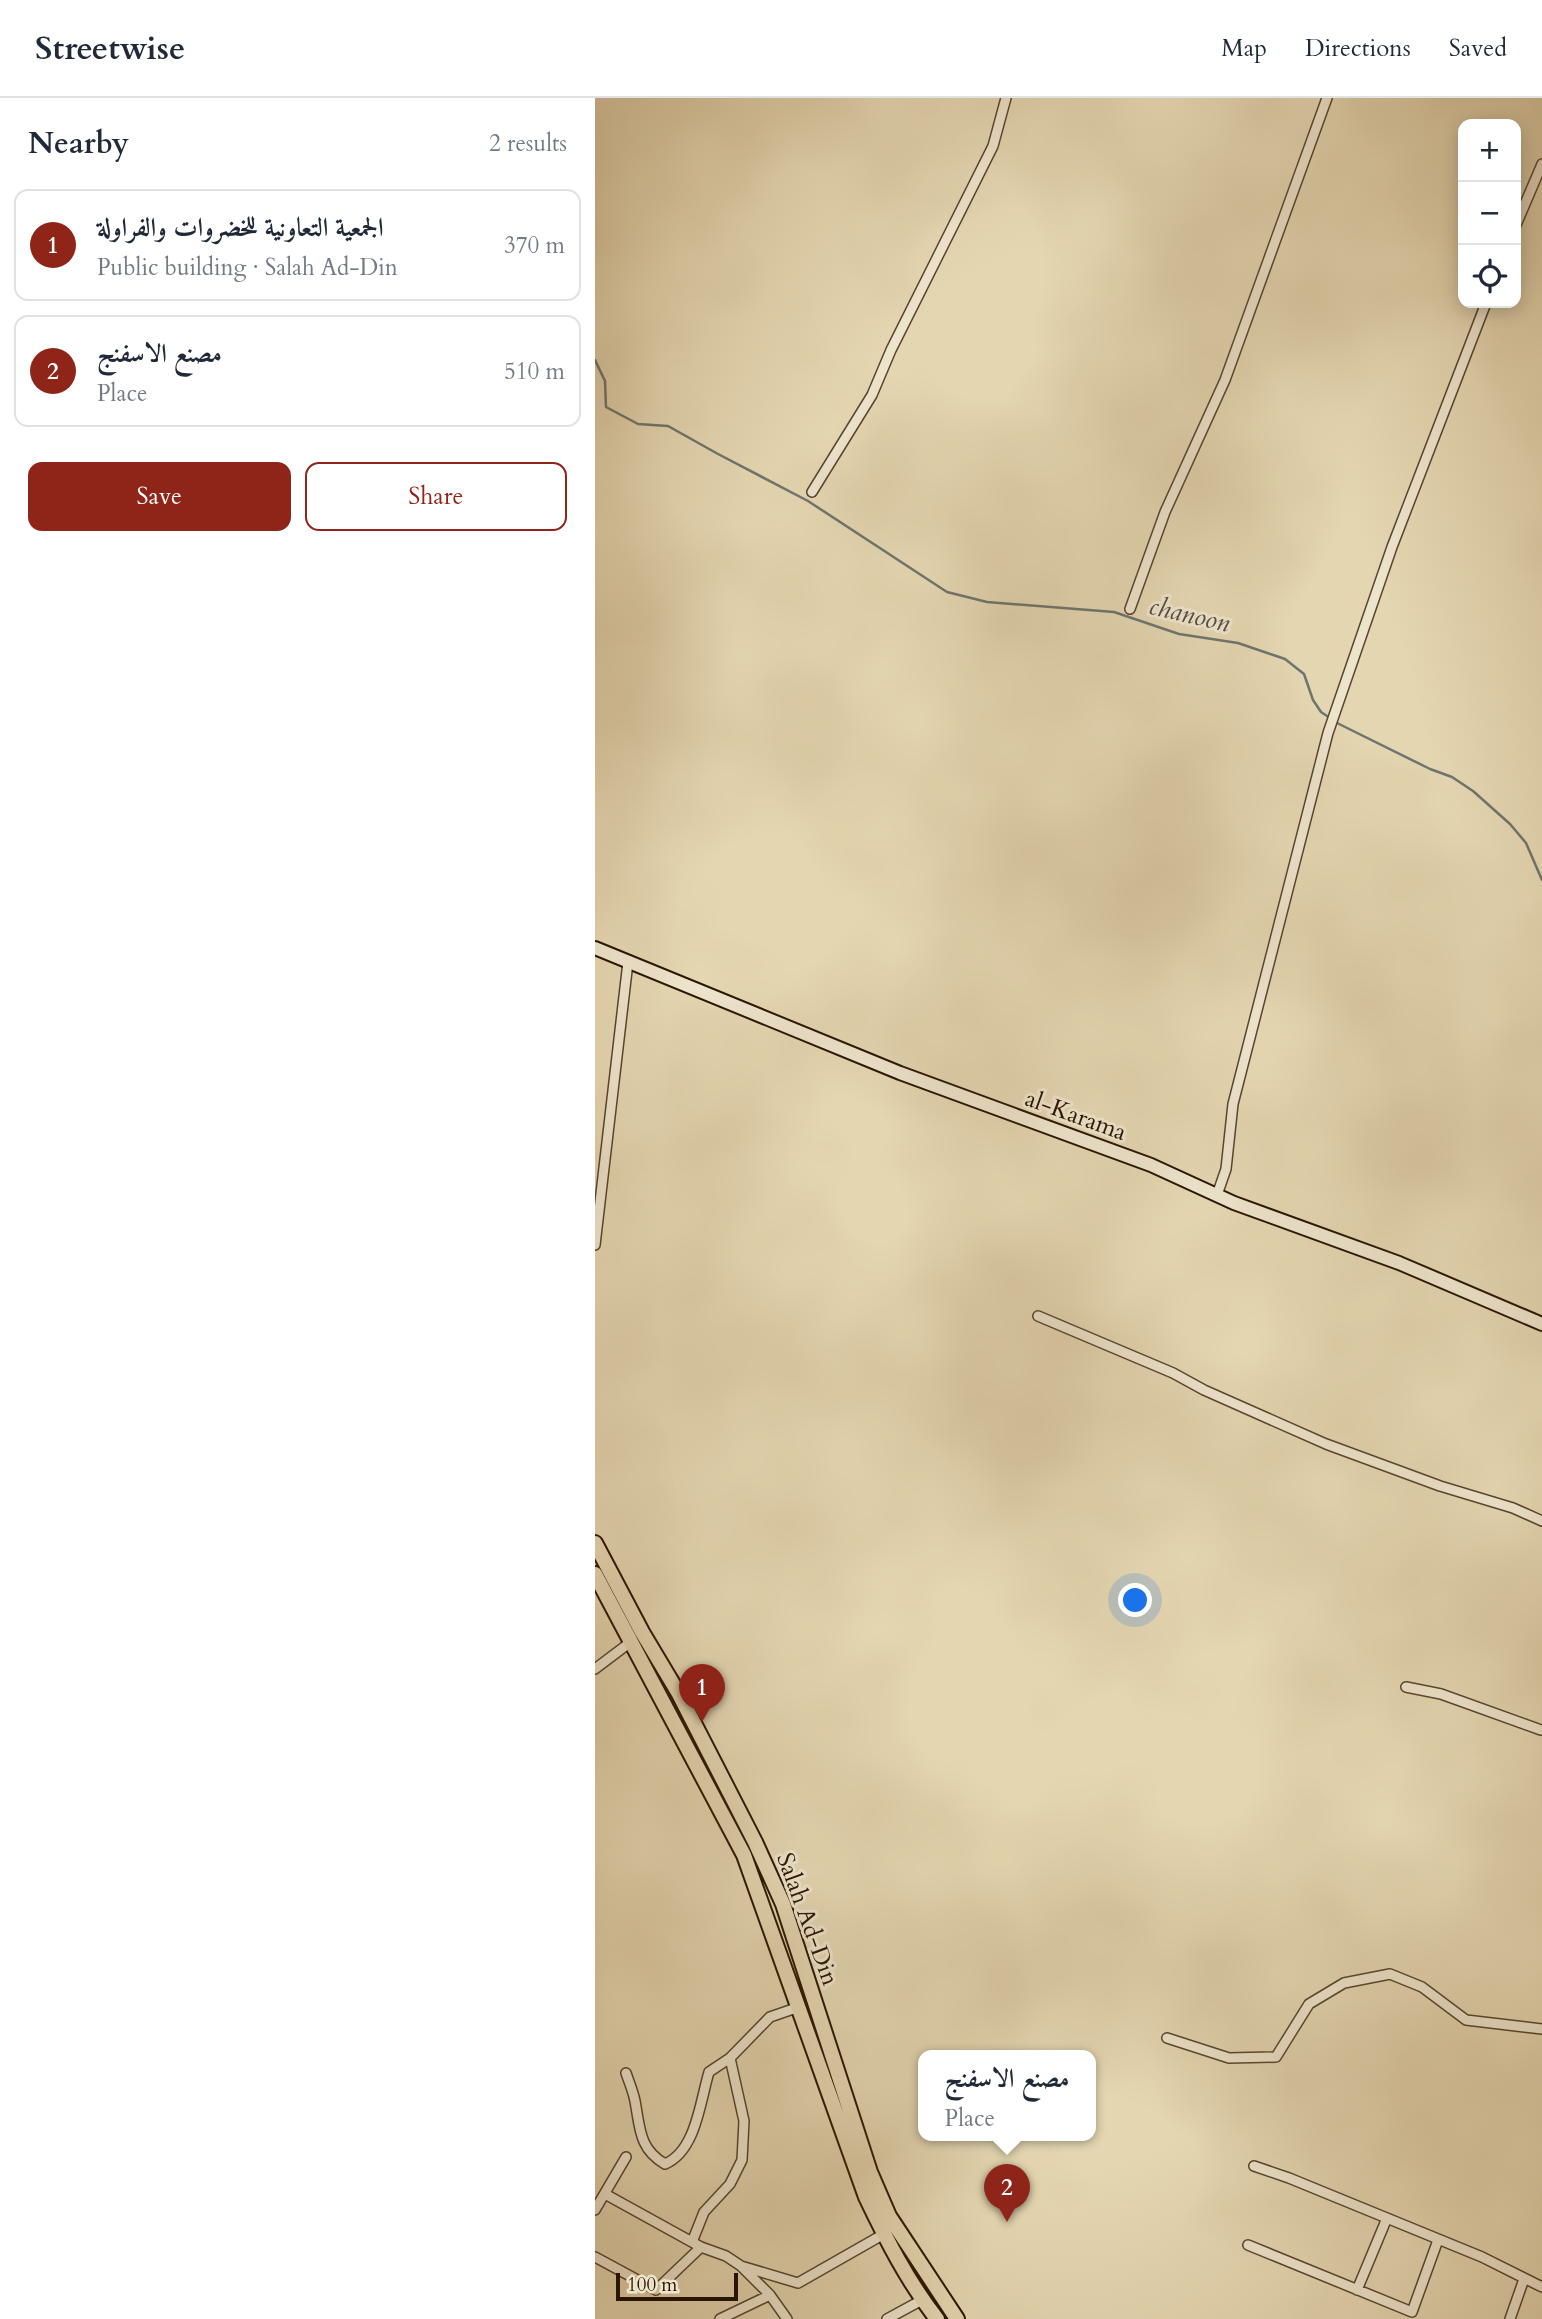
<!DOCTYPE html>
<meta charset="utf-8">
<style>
:root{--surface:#fff;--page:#f2f2f3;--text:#1f2937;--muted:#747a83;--line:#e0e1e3;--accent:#8f2418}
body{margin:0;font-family:Cardo,Amiri,serif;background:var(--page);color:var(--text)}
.controls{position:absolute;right:21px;top:21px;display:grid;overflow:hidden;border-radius:14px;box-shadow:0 4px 18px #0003}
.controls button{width:63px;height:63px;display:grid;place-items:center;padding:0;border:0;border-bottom:2px solid var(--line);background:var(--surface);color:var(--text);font:35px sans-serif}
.scale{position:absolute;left:21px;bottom:18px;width:122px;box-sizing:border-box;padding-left:7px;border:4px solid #2a1501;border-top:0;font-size:19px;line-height:24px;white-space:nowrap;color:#2a1501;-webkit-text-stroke:5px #ede4cc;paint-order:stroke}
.you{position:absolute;left:541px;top:1503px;width:24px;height:24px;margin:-18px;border:5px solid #fff;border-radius:50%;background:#1a73e8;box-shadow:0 0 0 10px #1a73e833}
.badge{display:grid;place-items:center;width:46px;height:46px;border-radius:50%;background:var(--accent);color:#fff;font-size:23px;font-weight:700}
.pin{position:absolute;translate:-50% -58px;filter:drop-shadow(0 2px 4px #0008)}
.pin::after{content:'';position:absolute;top:37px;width:24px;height:21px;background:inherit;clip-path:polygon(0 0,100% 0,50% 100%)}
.popup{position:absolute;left:323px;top:1952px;width:178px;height:91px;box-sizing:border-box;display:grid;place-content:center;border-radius:14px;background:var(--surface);filter:drop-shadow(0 2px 5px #0005);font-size:23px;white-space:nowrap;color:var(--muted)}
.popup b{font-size:26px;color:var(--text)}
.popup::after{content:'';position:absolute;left:50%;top:100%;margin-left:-14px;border:14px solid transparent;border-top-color:var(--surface)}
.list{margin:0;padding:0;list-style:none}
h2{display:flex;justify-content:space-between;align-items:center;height:91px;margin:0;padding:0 28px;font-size:30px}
h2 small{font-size:23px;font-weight:400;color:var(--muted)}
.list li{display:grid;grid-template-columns:46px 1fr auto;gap:21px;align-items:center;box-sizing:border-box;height:112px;margin:0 14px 14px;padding:0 14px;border:2px solid var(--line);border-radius:14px}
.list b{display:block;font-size:26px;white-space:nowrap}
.list p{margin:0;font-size:23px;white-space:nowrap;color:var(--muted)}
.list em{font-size:23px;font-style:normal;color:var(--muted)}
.actions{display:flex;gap:14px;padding:21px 28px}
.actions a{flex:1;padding:16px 0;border:2px solid var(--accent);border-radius:14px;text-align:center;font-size:24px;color:var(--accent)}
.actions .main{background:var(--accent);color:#fff}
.icon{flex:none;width:38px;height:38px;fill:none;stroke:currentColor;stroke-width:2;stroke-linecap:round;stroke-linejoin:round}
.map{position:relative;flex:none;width:947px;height:2221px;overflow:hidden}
header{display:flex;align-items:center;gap:42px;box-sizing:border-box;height:98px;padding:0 35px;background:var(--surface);border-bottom:2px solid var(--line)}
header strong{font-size:33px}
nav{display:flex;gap:38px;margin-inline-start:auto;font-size:24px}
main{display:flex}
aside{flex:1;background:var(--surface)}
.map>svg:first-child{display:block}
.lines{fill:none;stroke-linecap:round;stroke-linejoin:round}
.stream{stroke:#6d766e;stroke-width:2.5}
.minor-casing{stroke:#58452d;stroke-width:12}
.secondary-casing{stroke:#2a1501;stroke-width:16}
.trunk-casing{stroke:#2a1501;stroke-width:18}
.minor{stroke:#ede4cc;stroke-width:9}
.secondary{stroke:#ede4cc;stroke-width:12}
.trunk{stroke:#e4d6b1;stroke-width:14}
.labels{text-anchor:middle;stroke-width:6;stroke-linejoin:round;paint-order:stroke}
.street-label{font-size:24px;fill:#2a1501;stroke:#ede4cc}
.water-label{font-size:26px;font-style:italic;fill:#514d40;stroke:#ede4cc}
</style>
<header>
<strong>Streetwise</strong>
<nav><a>Map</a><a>Directions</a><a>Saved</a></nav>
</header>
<main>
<aside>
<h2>Nearby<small>2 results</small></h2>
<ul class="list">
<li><span class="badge">1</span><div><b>الجمعية التعاونية للخضروات والفراولة</b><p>Public building · Salah Ad-Din</p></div><em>370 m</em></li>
<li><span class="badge">2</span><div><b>مصنع الاسفنج</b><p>Place</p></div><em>510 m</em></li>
</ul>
<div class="actions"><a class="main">Save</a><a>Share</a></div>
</aside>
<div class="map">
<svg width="947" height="2221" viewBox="0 0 947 2221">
<rect width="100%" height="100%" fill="#e4d6b1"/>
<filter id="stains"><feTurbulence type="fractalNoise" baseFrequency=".00286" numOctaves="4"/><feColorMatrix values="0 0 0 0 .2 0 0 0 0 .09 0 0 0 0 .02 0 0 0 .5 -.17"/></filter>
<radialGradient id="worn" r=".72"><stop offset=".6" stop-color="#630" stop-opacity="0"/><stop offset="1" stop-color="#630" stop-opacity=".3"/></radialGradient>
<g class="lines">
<path class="stream" d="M0,262l10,21 1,26 32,17 30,2 50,28 90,47 139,91 40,10 127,10 65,22 59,9 47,16 19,15 9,26 8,12 9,6
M740,624l95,47 22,8 21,14 37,33 16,19 16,37"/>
<defs>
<path id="minor" d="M921,127l26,-61
M217,394l60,-97 19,-45 102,-204 13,-48
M535,511l35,-97 60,-132 102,-282
M622,1097l9,-26 7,-65 95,-371 64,-186 94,-244
M0,1147l33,-283
M443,1218l135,57 31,17 122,54 114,42 73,22 29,13
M0,1571l37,-28
M811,1589l35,7 100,36
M572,1940l62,20 47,-1 33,-53 35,-21 46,-9 32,13 44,33 76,9
M31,1975c3,9 7,18 9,28 5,27 4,48 30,63 31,-13 35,-62 44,-92l21,-14 40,-41 29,-10
M659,2068l35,12 193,79 60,30
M10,2096l96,53 25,9 15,10
M0,2112l31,-53
M97,2144l12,-30 26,-28 12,-24 2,-39 -14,-63
M653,2147l164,67 26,-72
M0,2159l61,33 45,-43
M762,2192l30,-72
M175,2197l17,24
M125,2221l50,-24 -29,-29 57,17 86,-49
M292,2221l35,-19
M915,2221l14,-40"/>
<path id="secondary" d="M0,850l305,125 251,92 83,38 165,60 143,61"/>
<path id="trunk" d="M0,1445l47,89 37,62 76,148 28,62 87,268 19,44 68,103
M0,1476l149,281 122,342c20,42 42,85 71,122"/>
</defs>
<use href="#minor" class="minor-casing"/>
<use href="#secondary" class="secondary-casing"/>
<use href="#trunk" class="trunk-casing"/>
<use href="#minor" class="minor"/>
<use href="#secondary" class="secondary"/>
<use href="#trunk" class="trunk"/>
</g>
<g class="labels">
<g class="street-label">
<text transform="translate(481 1017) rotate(20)" y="8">al-Karama</text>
<text transform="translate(213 1821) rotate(70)" y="8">Salah Ad-Din</text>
</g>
<g class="water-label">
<text transform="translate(595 516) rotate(13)" y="9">chanoon</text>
</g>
</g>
<rect width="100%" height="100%" filter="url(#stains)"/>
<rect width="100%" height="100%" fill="url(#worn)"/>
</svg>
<div class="controls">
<button>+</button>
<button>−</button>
<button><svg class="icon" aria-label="locate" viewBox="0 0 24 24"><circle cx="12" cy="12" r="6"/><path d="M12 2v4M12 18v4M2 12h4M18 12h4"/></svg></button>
</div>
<div class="scale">100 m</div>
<div class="you"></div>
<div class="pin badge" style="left:107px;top:1624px">1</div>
<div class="pin badge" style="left:412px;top:2124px">2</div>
<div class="popup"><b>مصنع الاسفنج</b>Place</div>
</div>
</main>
